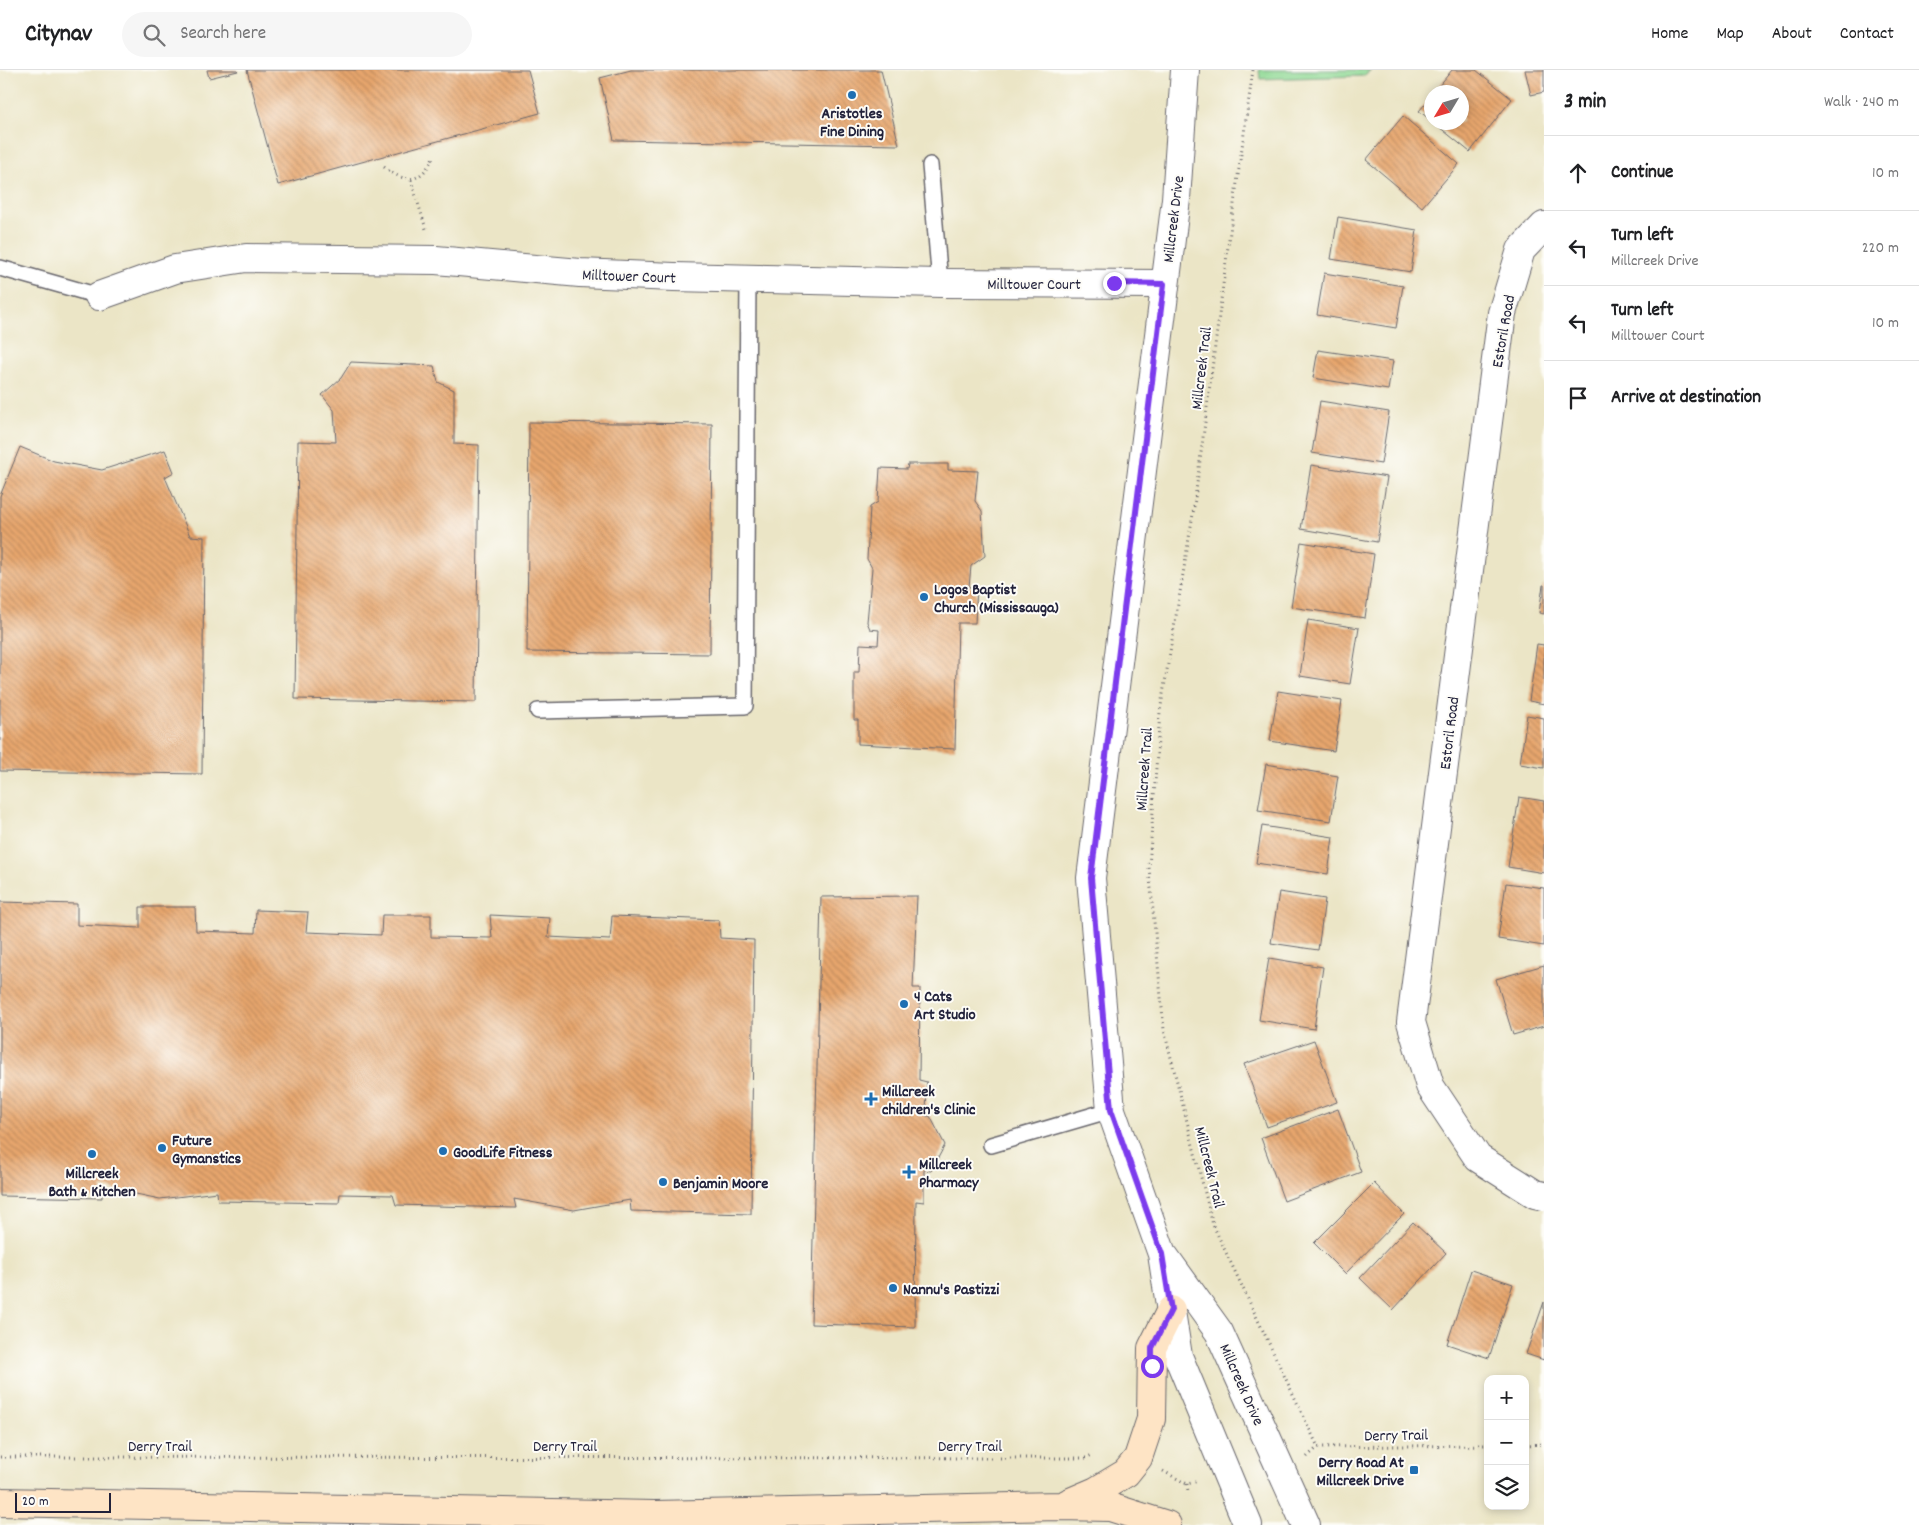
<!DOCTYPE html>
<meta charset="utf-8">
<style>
:root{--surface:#fff;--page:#f6f6f6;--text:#202124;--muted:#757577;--line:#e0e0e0}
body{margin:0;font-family:Dekko,sans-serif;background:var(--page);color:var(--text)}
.controls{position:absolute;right:15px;bottom:15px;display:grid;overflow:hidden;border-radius:10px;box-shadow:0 2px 8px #0003}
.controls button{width:45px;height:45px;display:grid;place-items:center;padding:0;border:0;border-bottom:1px solid var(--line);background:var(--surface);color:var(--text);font:25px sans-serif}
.compass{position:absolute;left:1424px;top:15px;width:45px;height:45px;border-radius:50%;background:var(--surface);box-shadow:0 2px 8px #0003;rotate:232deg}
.scale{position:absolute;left:15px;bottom:12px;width:96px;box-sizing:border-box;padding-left:5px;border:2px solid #22223b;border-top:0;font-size:14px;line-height:18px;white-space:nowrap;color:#22223b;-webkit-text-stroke:4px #fdfcf7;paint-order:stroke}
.stop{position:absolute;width:15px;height:15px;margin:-11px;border:4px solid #7c3aed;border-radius:50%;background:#fff}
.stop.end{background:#7c3aed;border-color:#fff;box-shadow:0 1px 5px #0008}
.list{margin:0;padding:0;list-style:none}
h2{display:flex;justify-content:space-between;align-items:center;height:65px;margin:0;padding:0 20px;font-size:21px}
h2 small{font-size:16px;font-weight:400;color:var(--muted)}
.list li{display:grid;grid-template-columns:32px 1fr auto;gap:15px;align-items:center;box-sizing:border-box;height:75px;padding:0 20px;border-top:1px solid var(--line)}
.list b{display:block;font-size:19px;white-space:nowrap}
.list p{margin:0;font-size:16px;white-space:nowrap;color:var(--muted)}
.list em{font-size:16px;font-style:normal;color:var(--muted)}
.icon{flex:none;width:28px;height:28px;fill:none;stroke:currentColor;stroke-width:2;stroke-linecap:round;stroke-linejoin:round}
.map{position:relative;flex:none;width:1544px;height:1455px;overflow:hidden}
header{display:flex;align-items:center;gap:30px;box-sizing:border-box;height:70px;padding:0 25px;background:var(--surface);border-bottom:1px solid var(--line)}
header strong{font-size:24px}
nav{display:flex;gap:28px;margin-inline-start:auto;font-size:18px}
.search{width:350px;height:45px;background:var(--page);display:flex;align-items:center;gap:12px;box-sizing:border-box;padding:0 18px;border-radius:28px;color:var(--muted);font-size:19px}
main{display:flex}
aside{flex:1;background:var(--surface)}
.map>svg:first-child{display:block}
.park{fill:#90d995;stroke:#597e68}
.building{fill:url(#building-back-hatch)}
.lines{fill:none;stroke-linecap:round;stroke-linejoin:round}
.service-casing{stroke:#68666c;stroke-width:18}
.minor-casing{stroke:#68666c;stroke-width:30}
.tertiary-casing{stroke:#68666c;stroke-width:30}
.secondary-casing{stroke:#68666c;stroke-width:30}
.path{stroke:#68666c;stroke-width:3;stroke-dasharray:1 4;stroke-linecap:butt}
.service{stroke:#fff;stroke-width:15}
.minor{stroke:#fff;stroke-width:28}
.tertiary{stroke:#fff;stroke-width:28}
.secondary{stroke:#fee4c5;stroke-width:28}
.route{stroke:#7c3aed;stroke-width:6}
.poi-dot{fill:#1f6fb2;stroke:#fdfcf7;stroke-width:2}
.labels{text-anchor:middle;stroke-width:4;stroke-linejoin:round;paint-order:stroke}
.poi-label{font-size:16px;font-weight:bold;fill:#22223b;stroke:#fdfcf7;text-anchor:start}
.street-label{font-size:16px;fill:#22223b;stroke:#fdfcf7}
</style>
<header>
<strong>Citynav</strong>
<div class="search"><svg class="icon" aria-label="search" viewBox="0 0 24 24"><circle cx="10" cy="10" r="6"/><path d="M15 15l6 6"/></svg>Search here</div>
<nav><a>Home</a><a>Map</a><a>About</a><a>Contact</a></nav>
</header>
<main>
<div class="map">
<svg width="1544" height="1455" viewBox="0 0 1544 1455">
<defs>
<pattern id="building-back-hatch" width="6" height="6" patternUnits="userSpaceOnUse" patternTransform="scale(1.25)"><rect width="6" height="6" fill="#e7a66d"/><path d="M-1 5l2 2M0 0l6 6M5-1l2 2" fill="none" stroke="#bb875b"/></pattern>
</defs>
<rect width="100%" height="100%" fill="#fdfcf7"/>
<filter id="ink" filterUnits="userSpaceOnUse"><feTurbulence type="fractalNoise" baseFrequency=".02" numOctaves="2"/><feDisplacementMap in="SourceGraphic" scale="10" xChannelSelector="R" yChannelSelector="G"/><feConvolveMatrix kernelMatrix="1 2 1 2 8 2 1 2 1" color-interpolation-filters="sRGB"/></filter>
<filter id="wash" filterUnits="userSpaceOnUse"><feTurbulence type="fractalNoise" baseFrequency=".0096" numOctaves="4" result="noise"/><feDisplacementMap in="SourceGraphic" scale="20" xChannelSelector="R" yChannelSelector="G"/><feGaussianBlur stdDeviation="1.12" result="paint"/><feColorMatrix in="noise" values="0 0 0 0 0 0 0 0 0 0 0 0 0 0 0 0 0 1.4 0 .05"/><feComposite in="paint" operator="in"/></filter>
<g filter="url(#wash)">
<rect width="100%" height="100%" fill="#ebe5c6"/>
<path class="park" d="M1259,0h112l-8,6 -103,3z"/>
<g id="blocks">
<path class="building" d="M207,0h30l1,1 -29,7z
M247,0h281l12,43 -262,72z
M631,0h250l18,75 -285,-5 -14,-62z
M1452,0h24l36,29 -42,53 -37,-30h29v-30h-28z
M1525,0h19v22l-13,3z
M1432,26v25l-13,-10z
M1403,46l56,48 -37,43 -56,-47z
M1338,147l79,13 -6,42 -80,-13z
M1324,203l79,13 -7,42 -79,-13z
M1318,280l75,11 -5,29 -75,-12z
M351,292l83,4 4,16 16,8v54l25,1 -3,257 -181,-3 3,-258 38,1 -2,-32 -12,-15 19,-17z
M1320,331l69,11 -8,52 -69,-11z
M529,352l183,2 -2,230 -183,-2z
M20,377l34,14 48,9 63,-20 9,22 -9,5 25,59 14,1 -2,237 -202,-3v-275z
M908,394h40v6l30,1 -3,30 7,10 3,45 -14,10 -2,21h8l-2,36h-17l-3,126 -97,-5v-24h-4v-48h5l1,-28 18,1 1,-15 -9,-1 -3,-7 5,-54 -5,-9 3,-52 8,-5 2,-34 27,1z
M1311,395l76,12 -10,65 -76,-13z
M1301,472l73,12 -9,64 -74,-11z
M1543,515h1v29l-5,-1z
M1308,550l51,8 -9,56 -50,-8z
M1537,574l7,1v59l-15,-3z
M1278,621l64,10 -8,50 -64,-10z
M1527,645l17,3v50l-24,-4z
M1266,694l72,12 -7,45 -73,-11z
M1519,727l25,4v72l-36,-6z
M1262,756l71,11 -5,37 -72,-11z
M1506,813l38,5v58l-46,-7z
M1279,822l46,7 -7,51 -47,-7z
M917,826l-4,92h7l-1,92 8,2 -1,34h4l15,29 -14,26 -7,-1v32l-8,-1 -1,126 -104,-3 10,-427z
M0,832l77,2v21l63,3v-21h55l1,24 59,2 1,-23 52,2 -2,20 75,3 1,-20h49v22l61,1 -2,-23 60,3 -2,19 62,3 2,-24 107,4 1,18 34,2 -3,274 -120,-3 -1,-11 -56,10 -60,-11 2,9 -120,-3 -3,-10 -53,-1 -1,9 -121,-2 -1,-9 -57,7 -58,-12v11l-102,-2z
M1269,888l54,9 -9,62 -55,-9z
M1544,895v61l-31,9 -17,-56z
M1314,970l23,62 -70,25 -23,-63z
M1338,1039l23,63 -77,29 -23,-63z
M1374,1113l30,31 -59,60 -31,-31z
M1413,1152l33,31 -53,57 -33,-32z
M1471,1200l42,14 -24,74 -42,-14z
M1544,1232v58l-18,-6z"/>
</g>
</g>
<g filter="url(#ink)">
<use href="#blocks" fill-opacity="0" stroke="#68666c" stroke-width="1"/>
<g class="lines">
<defs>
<path id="service" d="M930,95l10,118
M0,198l99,28
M538,641l207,-5 3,-427
M991,1075l120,-35"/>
<path id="minor" d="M1544,156l-23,24 -19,63 -91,709 19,64 48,72 57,36 9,2
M99,226l76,-27 71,-11 190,2 144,13 94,4 266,6 224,1"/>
<path id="tertiary" d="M1185,0l-9,129 -85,679 20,232 51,144 16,102 70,169
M1165,1187l54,75 87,193"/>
<path id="secondary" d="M0,1432l654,13 406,-9 50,1 57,18
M1068,1433l28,-12 30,-18 12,-15 13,-39 1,-71 19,-38"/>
</defs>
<use href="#service" class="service-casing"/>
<use href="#minor" class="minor-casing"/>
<use href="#tertiary" class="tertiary-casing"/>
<use href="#secondary" class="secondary-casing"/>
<path class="path" d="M1253,0l-24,169 -36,275 -33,198 -11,155 15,163 49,195 105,222
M384,97c23,18 38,16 50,-12
M411,110l15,49
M1525,1375l19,-1
M0,1387l1086,1 6,-3
M1307,1387l11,-10 170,-2
M1163,1401l24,13 12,-3
M1187,1414l1,8"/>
<use href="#service" class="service"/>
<use href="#minor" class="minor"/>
<use href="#tertiary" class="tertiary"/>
<use href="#secondary" class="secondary"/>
</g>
</g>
<g class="lines" filter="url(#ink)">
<path class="route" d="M1114,213l50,1 -73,594 20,232 51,144 9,56 -19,38v18"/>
</g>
<g class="poi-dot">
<circle cx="852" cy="25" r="5"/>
<circle cx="924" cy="527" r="5"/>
<circle cx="904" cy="934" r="5"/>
<path d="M868.5 1021.5h5v5h5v5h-5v5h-5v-5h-5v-5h5z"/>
<circle cx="162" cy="1078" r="5"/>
<circle cx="443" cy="1081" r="5"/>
<circle cx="92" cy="1084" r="5"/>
<path d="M906.5 1094.5h5v5h5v5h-5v5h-5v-5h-5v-5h5z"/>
<circle cx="663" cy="1112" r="5"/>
<circle cx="893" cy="1218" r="5"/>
<rect x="1409" y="1395" width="10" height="10" rx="2.5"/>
</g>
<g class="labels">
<g class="poi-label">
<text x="852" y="48" text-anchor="middle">Aristotles<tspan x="852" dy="18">Fine Dining</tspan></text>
<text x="934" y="524">Logos Baptist<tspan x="934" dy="18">Church (Mississauga)</tspan></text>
<text x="914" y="931">4 Cats<tspan x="914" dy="18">Art Studio</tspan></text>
<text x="882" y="1026">Millcreek<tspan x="882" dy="18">children's Clinic</tspan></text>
<text x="172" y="1075">Future<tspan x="172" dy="18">Gymanstics</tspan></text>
<text x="453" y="1087">GoodLife Fitness</text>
<text x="919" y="1099">Millcreek<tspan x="919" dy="18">Pharmacy</tspan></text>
<text x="92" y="1108" text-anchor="middle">Millcreek<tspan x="92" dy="18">Bath &amp; Kitchen</tspan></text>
<text x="673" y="1118">Benjamin Moore</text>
<text x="903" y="1224">Nannu's Pastizzi</text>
<text x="1404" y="1397" text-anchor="end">Derry Road At<tspan x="1404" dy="18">Millcreek Drive</tspan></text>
</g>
<g class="street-label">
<text transform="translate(1172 149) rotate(-83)" y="6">Millcreek Drive</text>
<text transform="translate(629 205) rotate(2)" y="6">Milltower Court</text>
<text x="1034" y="219">Milltower Court</text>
<text transform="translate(1502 261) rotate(-80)" y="6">Estoril Road</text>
<text transform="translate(1200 298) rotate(-83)" y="6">Millcreek Trail</text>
<text transform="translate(1448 663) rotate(-83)" y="6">Estoril Road</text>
<text transform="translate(1143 699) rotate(-86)" y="6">Millcreek Trail</text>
<text transform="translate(1211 1097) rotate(76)" y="6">Millcreek Trail</text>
<text transform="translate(1243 1314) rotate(66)" y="6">Millcreek Drive</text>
<text transform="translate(1396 1364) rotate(-1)" y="6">Derry Trail</text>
<text x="160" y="1381">Derry Trail</text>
<text x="565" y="1381">Derry Trail</text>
<text x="970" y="1381">Derry Trail</text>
</g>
</g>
</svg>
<div class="controls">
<button>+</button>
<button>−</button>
<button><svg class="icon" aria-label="layers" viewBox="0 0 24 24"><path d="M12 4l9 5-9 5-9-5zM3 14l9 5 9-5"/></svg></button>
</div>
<svg class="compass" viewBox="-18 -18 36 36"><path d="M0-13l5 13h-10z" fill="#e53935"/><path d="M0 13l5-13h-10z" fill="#757577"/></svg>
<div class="scale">20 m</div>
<div class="stop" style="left:1152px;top:1296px"></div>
<div class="stop end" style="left:1114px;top:213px"></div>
</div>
<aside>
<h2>3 min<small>Walk · 240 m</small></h2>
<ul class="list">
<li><svg class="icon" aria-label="ahead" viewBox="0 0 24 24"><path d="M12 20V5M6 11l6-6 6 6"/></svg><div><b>Continue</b></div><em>10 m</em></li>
<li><svg class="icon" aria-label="left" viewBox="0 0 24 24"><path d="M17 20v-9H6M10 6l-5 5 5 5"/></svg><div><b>Turn left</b><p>Millcreek Drive</p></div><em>220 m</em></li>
<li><svg class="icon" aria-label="left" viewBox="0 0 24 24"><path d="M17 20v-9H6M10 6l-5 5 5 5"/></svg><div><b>Turn left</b><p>Milltower Court</p></div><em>10 m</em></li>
<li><svg class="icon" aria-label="arrive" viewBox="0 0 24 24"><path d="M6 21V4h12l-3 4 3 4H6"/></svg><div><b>Arrive at destination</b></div></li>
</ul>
</aside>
</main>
